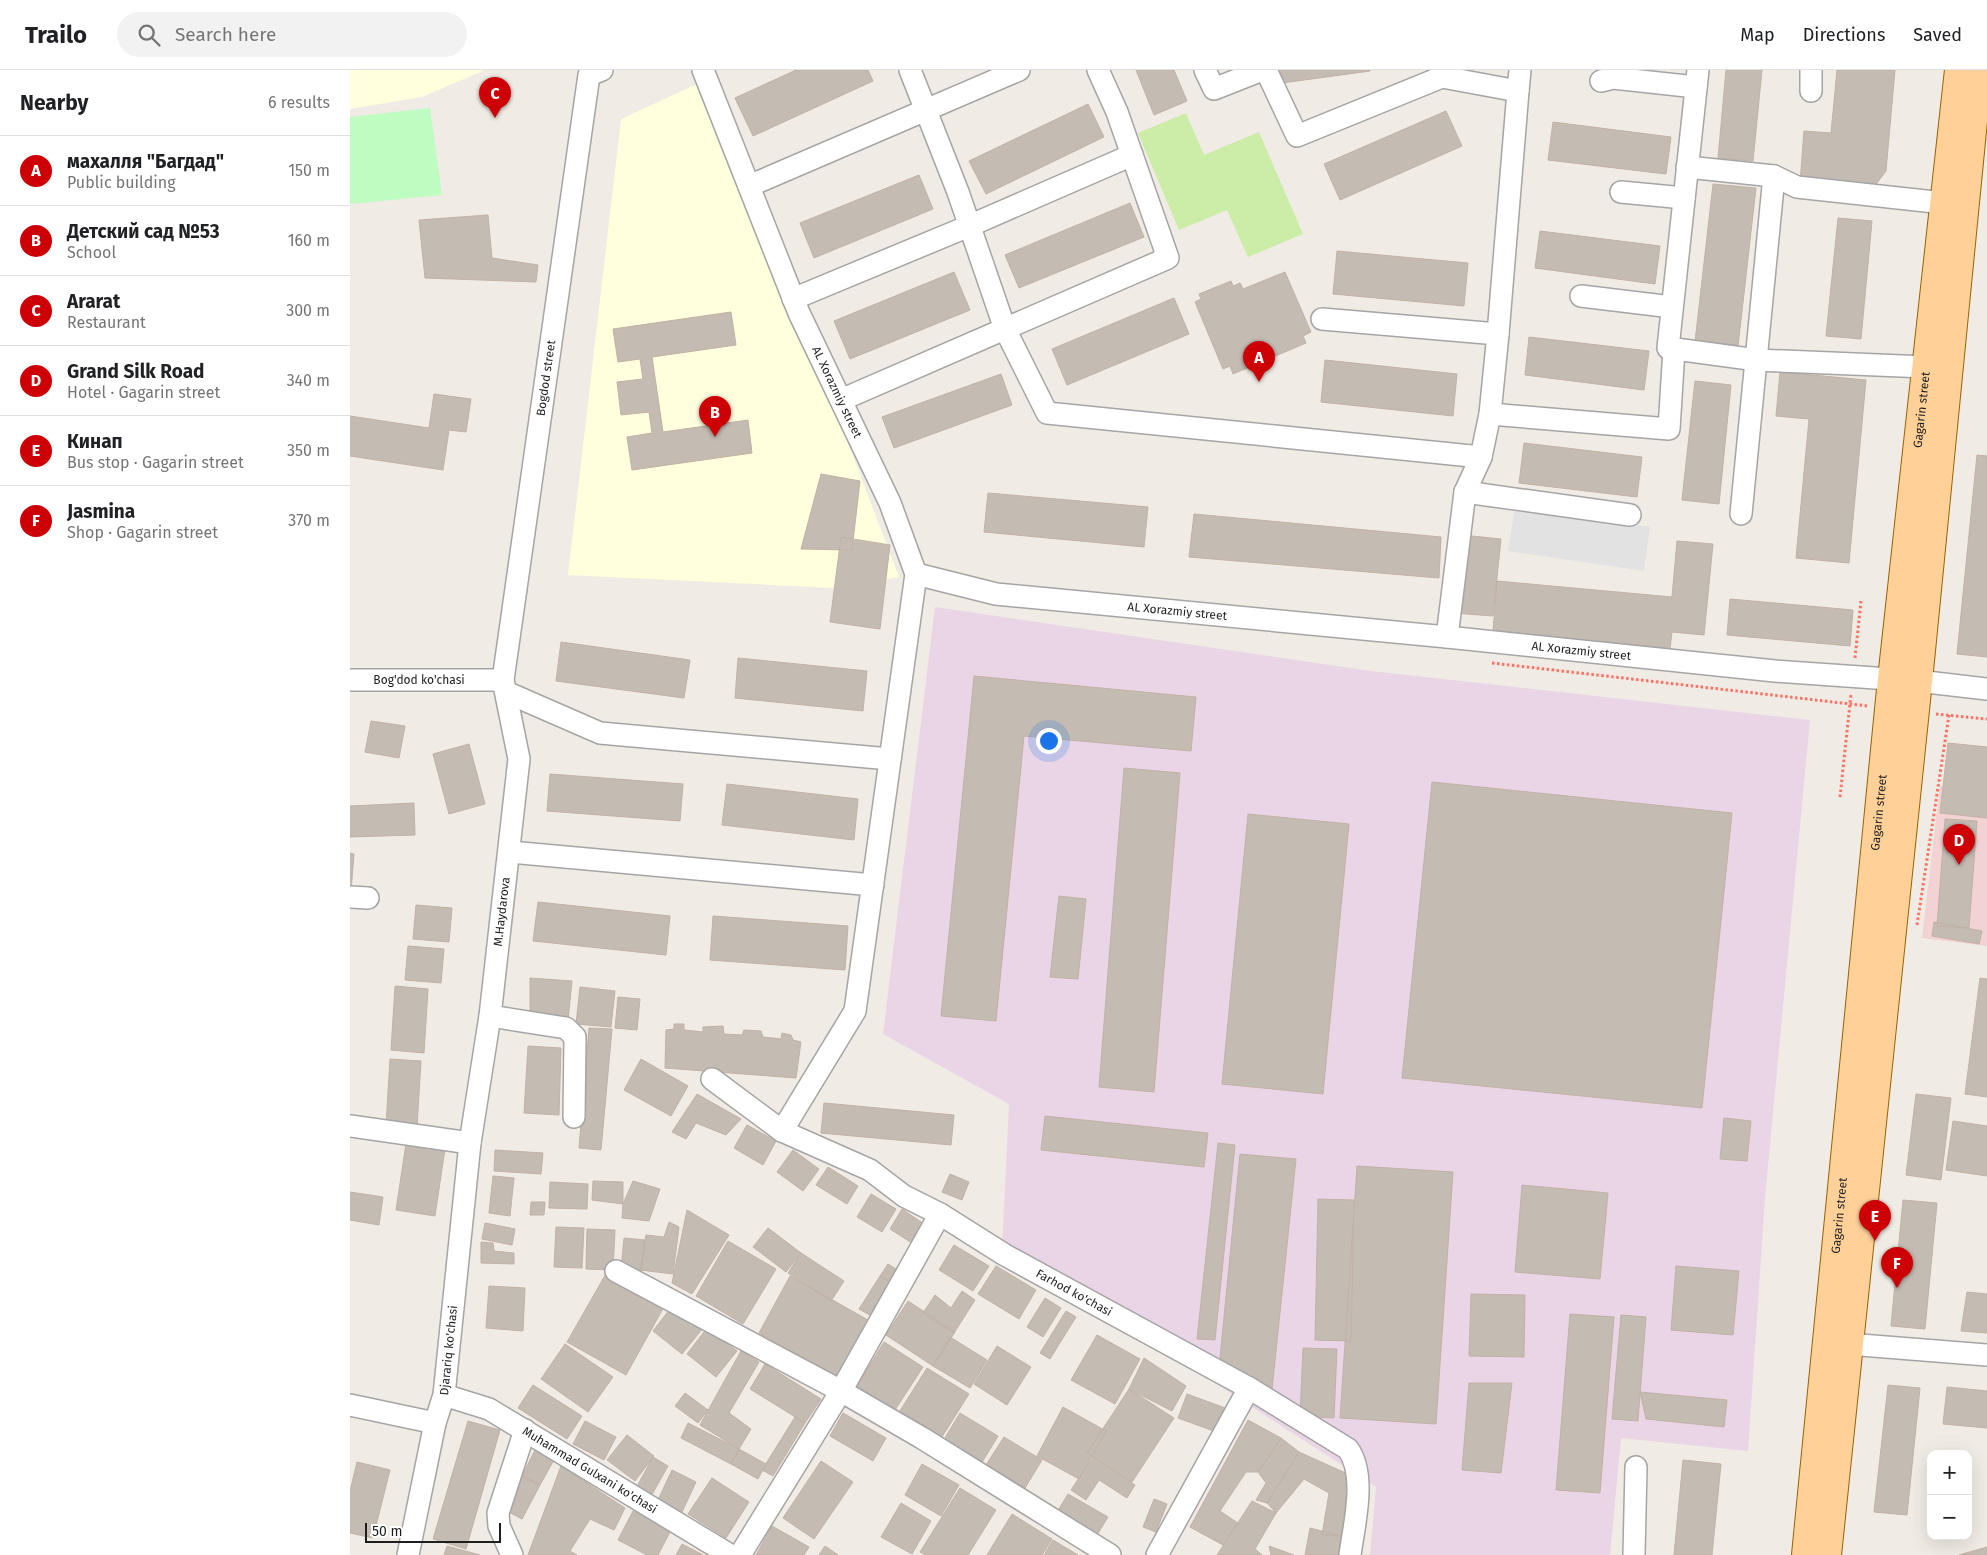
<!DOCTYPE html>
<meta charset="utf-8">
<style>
:root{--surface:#fff;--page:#f2f2f2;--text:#202124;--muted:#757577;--line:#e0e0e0;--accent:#cc0005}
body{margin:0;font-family:"Fira Sans",sans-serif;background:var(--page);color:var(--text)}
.controls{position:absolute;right:15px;bottom:15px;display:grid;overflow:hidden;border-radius:10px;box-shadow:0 5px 20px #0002}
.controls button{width:45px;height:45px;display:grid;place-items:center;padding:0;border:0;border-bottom:1px solid var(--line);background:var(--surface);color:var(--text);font:25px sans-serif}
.scale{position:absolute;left:15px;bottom:12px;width:136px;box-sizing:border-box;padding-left:5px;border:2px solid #1e1e1e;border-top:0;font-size:14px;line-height:18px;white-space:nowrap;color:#1e1e1e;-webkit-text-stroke:4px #fff;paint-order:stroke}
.you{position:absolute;left:698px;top:670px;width:18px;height:18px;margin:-12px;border:4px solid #fff;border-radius:50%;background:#1a73e8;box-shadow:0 0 0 8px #1a73e833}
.badge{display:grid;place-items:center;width:32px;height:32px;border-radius:50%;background:var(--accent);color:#fff;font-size:16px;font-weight:700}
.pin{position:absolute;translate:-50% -41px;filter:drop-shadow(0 1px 2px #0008)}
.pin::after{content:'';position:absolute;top:26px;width:18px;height:15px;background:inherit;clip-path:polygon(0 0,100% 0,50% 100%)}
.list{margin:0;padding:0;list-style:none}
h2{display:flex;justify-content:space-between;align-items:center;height:65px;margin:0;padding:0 20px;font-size:21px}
h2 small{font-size:16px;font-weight:400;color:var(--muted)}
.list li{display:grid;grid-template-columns:32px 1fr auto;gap:15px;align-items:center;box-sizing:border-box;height:70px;padding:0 20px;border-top:1px solid var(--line)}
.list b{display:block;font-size:19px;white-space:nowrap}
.list p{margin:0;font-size:16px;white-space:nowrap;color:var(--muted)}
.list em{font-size:16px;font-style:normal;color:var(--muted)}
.icon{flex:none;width:28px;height:28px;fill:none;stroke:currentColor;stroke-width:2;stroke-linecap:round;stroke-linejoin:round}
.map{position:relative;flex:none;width:1637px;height:1485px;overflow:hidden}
header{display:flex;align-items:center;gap:30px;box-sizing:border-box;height:70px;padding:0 25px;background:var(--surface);border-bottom:1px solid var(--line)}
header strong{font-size:24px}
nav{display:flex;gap:28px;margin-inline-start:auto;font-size:18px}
.search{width:350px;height:45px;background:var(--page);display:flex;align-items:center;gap:12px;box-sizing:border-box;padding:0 18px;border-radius:28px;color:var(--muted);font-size:19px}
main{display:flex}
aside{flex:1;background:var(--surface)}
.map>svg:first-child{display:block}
.commercial{fill:#f2d2d2}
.industrial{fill:#e9d5e6}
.education{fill:#fffedd}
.grass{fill:#cbeda7}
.park{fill:#befcc2}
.parking{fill:#e2e2e2}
.building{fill:#c4bbb3;stroke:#c2b1a5}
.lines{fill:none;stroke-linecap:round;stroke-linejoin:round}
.minor-casing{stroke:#a5a5a5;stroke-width:24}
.major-casing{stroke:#986300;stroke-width:30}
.path{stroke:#ff7265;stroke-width:3;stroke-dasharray:2.5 2.5;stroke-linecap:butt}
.minor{stroke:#fff;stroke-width:21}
.major{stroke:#ffd199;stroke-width:28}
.labels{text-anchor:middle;stroke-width:4.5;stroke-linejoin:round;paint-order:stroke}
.street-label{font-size:12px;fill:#1e1e1e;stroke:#fff}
</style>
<header>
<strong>Trailo</strong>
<div class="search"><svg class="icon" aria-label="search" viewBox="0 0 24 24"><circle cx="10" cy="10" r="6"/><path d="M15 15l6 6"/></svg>Search here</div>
<nav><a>Map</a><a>Directions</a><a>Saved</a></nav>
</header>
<main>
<aside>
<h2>Nearby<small>6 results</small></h2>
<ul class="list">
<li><span class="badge">A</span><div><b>махалля &quot;Багдад&quot;</b><p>Public building</p></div><em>150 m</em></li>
<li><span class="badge">B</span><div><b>Детский сад №53</b><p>School</p></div><em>160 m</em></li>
<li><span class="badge">C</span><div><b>Ararat</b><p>Restaurant</p></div><em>300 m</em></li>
<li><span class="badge">D</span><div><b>Grand Silk Road</b><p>Hotel · Gagarin street</p></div><em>340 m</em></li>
<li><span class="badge">E</span><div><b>Кинап</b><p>Bus stop · Gagarin street</p></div><em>350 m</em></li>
<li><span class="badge">F</span><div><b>Jasmina</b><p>Shop · Gagarin street</p></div><em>370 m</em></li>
</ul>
</aside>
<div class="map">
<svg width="1637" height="1485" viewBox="0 0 1637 1485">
<rect width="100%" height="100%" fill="#f0ebe4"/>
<path class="commercial" d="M1590,716l47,6v154l-65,-8z"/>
<path class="industrial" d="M585,537l436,64 439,49 -45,478 -17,253 -127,-13 -11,117h-240l6,-68 -164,-106 -210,-130 7,-147 -126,-70z"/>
<path class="education" d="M0,0h135l-63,27 -72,12z
M347,14l96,215 106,278 -64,11 -267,-13 53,-456z"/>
<path class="grass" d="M836,43l18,42 55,-23 44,102 -55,23 -21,-47 -48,20 -41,-97z"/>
<path class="park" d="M80,38l12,87 -92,9v-87z"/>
<path class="parking" d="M1165,437l135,20 -6,44 -136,-20z"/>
<path class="building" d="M446,0h72l5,11 -120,55 -18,-38z
M786,0h38l13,31 -33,14z
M930,0h90v1l-88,12z
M1376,0h36l-9,91 -35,-3z
M1487,0h58l-9,101 -15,20 -71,-8 4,-52 27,2z
M738,34l16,33 -118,57 -17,-33z
M1096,41l16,35 -122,54 -16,-36z
M1203,52l118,15 -5,37 -118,-14z
M569,105l14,34 -119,49 -14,-35z
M1363,114l43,4 -18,158 -43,-4z
M780,133l14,34 -125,51 -14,-33z
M138,145l4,43 46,7 -2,17 -111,-4 -6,-58z
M1488,148l34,3 -11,118 -35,-3z
M1190,161l120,15 -5,38 -120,-16z
M987,181l131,12 -4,43 -131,-12z
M604,202l16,38 -120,49 -16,-38z
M935,202l26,60 -8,4 3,7 -73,31 -3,-8 -7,3 -28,-67 6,-3 -2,-5 32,-13 2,5 7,-3 3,6z
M824,228l15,36 -122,51 -15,-36z
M381,242l5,33 -84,12 11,75 85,-12 4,33 -120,17 -5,-33 25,-4 -3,-21 -28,3 -4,-33 26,-3 -3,-20 -22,3 -5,-33z
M1179,267l120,14 -5,39 -119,-15z
M975,290l132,14 -4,42 -132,-14z
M1430,302l86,8 -17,183 -53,-5 13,-139 -33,-3z
M651,304l11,31 -118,43 -12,-31z
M1345,311l36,4 -12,119 -37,-4z
M84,324l37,5 -5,33 -17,-2 -6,40 -93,-14v-40l79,12z
M1174,373l118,14 -5,40 -118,-14z
M1627,385l10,1v201l-30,-3z
M471,404l39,7 -8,69 -51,-1z
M638,423l160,14 -4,40 -160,-15z
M844,444l247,23 -2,41 -250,-21z
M1112,465l39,4 -8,77 -39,-3z
M491,467l49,8 -10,84 -50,-7z
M1327,471l36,3 -9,91 -32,-3 -2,17 -177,-18 4,-50 175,16z
M1380,529l123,11 -3,36 -123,-11z
M211,572l129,18 -6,38 -128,-17z
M388,588l129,13 -4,40 -128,-13z
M624,606l222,21 -5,54 -167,-15 -28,285 -55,-5z
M21,651l34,5 -6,32 -34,-6z
M1598,673l39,4v71l-47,-5z
M119,674l16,60 -36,10 -16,-60z
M774,698l56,5 -26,319 -55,-5z
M200,704l133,10 -3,37 -133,-10z
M1082,712l300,31 -30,295 -300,-30z
M377,714l131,15 -4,41 -132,-15z
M64,733l1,32 -65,2v-31z
M898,744l101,10 -26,270 -101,-10z
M1595,749l32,2 -8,107 -32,-2z
M0,783l4,1 -3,37h-1z
M709,826l27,3 -8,80 -28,-2z
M188,832l132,14 -4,39 -133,-14z
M66,835l36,3 -3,34 -36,-3z
M363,846l135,10 -3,44 -135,-10z
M1584,852l48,9 -3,13 -47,-8z
M58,876l36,3 -3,34 -36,-3z
M180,908l42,3 -4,39h-38z
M1630,908l7,1v118l-22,-3z
M45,916l33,3 -4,64 -33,-3z
M230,917l35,4 -4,36 -35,-3z
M268,927l22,2 -3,31 -22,-2z
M324,954h10v6l19,2v-5l20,-1 1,8 18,1 2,-5 17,1 2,6 18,2 1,-6 9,2 2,5 8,2 -5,36 -131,-10 1,-38 8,-1z
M239,958l23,1 -11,121 -22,-2z
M178,976l33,2 -2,67 -35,-2z
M40,989l31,2 -4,66 -31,-2z
M291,989l47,27 -17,30 -47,-26z
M347,1024l44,25 -15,16 -30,-12 -10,16 -14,-7z
M1566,1024l35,4 -10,82 -35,-5z
M474,1033l130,12 -3,30 -130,-12z
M695,1046l163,17 -4,34 -163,-17z
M1374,1048l27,3 -4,40 -27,-2z
M1603,1051l34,5v50l-41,-6z
M397,1055l29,16 -13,24 -29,-17z
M57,1067l39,5 -11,74 -39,-6z
M868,1073l17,2 -20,195 -18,-1z
M145,1080l48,3 -2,21 -47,-3z
M443,1080l26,19 -16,22 -26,-19z
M890,1084l56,5 -25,240 -51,-41z
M1007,1096l96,6 -17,252 -96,-6z
M478,1097l30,19 -11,18 -31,-19z
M600,1104l19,8 -7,18 -20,-8z
M143,1106l21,2 -4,38 -21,-3z
M243,1111l30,1v22l-31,-4z
M283,1111l27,8 -11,32 -27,-3 1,-14z
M200,1112l38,2 -1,25 -38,-1z
M1172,1115l86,8 -8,86 -85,-7z
M0,1122l33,5 -4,28 -29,-5z
M521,1124l25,15 -14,23 -25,-15z
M968,1129l36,1 -3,141 -36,-1z
M1553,1130l34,3 -12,126 -34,-3z
M181,1132h14l-1,13h-14z
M552,1139l25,17 -12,19 -25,-16z
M337,1140l42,25 -37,59 -20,-11z
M319,1152l10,5 -6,47 -33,-4 6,-35 18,2z
M135,1153l30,6 -3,16 -30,-6z
M206,1157l28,1 -2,40 -28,-1z
M418,1158l33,25 -15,19 -33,-25z
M237,1159l28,1 -2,40 -27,-1z
M274,1168l21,2 -3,30 -21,-2z
M378,1171l48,28 -33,55 -47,-28z
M131,1172l12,1 1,8 20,2v11l-33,-1z
M604,1175l35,21 -16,25 -34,-21z
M451,1183l43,28 -13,20 -43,-28z
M538,1194l8,5 -8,12 -8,-5z
M646,1196l40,24 -17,29 -41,-25z
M1326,1196l63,5 -6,64 -62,-5z
M257,1202l58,33 -39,70 -59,-33z
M440,1206l78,44 -31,56 -78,-43z
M530,1206l15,9 -20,33 -16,-9z
M139,1216l36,2 -2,43 -37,-3z
M612,1221l13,9 -21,33 -31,-20 12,-18 16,13z
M1617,1222l20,2v39l-26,-2z
M1121,1224l54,1 -1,62 -55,-1z
M695,1228l16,10 -18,29 -16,-10z
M558,1231l47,31 -22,34 -47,-31z
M323,1235l30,23 -21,26 -29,-23z
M716,1241l10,6 -26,42 -10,-6z
M1220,1244l44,3 -14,176 -44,-3z
M1271,1245l25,2 -8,104 -26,-2z
M357,1258l30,23 -21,26 -29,-23z
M747,1265l43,24 -25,45 -44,-24z
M600,1267l37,23 -17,28 -37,-22z
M534,1272l39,25 -28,43 -38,-24z
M215,1274l48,33 -25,35 -47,-33z
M647,1276l34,21 -24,38 -33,-21z
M953,1278l34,1 -3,69 -34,-2z
M391,1281l18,11 -30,51 22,16 -12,20 -39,-24z
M794,1288l42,28 -14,25 -43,-22z
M415,1294l56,35 -16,24 -55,-34z
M577,1298l42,26 -29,46 -42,-26z
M1119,1313h43l-11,90 -39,-3z
M183,1315l49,31 -15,23 -49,-31z
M1538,1315l32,3 -13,127 -33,-3z
M1597,1317l40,4v37l-44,-4z
M779,1319l45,29 -42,64 -45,-29z
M1290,1322l87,8 -3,27 -78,-8z
M335,1323l23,17 -10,13 -23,-17z
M837,1324l41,15 -9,24 -41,-15z
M713,1337l43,24 -27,48 -42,-23z
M493,1343l43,25 -13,23 -43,-25z
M610,1343l38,23 -17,28 -38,-23z
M445,1347l10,6 -32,53 -11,-6z
M898,1350l33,18 -23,34h-12l-26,39 18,12 -15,22 -33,-18z
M118,1351l32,9 -34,119 -33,-10z
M235,1351l31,16 -12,23 -31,-16z
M338,1353l51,26 -8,15 -50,-26z
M277,1365l27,21 -19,25 -28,-21z
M654,1367l38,23 -17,28 -39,-23z
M931,1368l18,14 -32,51 -11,-3 10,-17 -8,-11z
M186,1378l19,10 -15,27 -18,-9z
M389,1379l27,15 -8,15 -27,-15z
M949,1382l51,23 -9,61 -19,-1 7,-42 -25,-14 -28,34 -9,-10z
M303,1387l15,9 -18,32 -15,-8z
M743,1387l42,28 -8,13 -28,-18 -13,20 -15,-10z
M1333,1390l38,4 -9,91h-38z
M471,1391l32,21 -39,57 -31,-21z
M7,1392l33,8 -17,68 -23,-5v-42z
M572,1394l37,21 -18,31 -36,-21z
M211,1396l64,42 -11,22 -24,-11 -20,32 7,4h-49z
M322,1400l24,12 -14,30 -24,-12z
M172,1406l18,9 -18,34 -19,-10z
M362,1408l37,24 -23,36 -38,-24z
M610,1418l36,22 -28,45h-42l-6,-3z
M718,1424l40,23 -11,18 -40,-23z
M804,1429l13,5 -11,28 -13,-5z
M902,1431l24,12 -21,36 7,6h-45z
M551,1433l30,18 -19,33 -31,-17z
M283,1441l38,19 -13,25h-11l-29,-15z
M662,1444l40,25 -10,16h-55z
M422,1456l37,21 -5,8h-48z
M960,1458l31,8 -3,19h-33z
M703,1470l25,15h-34z
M332,1474l21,11h-27z
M97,1476l33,9h-36z
M475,1476l13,9h-19z
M919,1476l25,9h-23z
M1637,1477v8h-28z"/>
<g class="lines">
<defs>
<g id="minor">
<path id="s1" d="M353,0l96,243 91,190 26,71 80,20 451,43 328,34 143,10 69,8"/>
<path d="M560,0l48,122 47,137 42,84 434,44"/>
<path d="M855,0l9,19 48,-19"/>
<path d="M916,0l31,66 145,-59 76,14 -20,243 -8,80 -9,43 -16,35 -18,145"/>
<path d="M1348,0l-30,278 89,12 169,7"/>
<path d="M1251,11l12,-3 83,9"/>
<path d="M1168,21l2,-21"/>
<path d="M1461,21v-21"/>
<path d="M1337,97l87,9 -33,338"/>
<path d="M1424,106l23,11 147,16"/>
<path d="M399,116l270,-116"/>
<path d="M1271,122l63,6"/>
<path d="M1231,226l91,11"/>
<path d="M443,229l176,-73 163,-71"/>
<path d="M972,249l176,15"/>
<path d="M491,330l327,-142 -51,-146 -19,-42"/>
<path d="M1140,344l179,15 5,-80"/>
<path d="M1115,422l165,23"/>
<path id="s2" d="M0,610h153l86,-605 13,-5"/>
<path d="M156,622l94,41 290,26"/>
<path d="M160,782l363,33"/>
<path d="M0,827l18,1"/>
<path d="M140,946l76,12 9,9 -1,80"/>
<path id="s3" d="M362,1009l70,52 88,39 34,26 36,18 65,41 244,133 99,61c19,26 6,76 2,106"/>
<path d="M0,1056l120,17"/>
<path d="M432,1061l73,-120 61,-437"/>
<path d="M266,1201l225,120 81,47 188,117"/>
<path d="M1498,1274l139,11"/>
<path id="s4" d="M94,1325l45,14 241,146"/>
<path d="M0,1335l85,18"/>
<path id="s5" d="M58,1485l27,-132 9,-28 26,-252 20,-127 29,-257 -16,-79"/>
<path d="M162,1485l-13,-29 -1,-13 27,-83"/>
<path d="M390,1485l101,-164 99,-177"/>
<path d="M807,1485l92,-167"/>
<path d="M1284,1485l2,-88"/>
</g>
<g id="major">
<path id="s6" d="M1456,1485l86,-876 67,-609"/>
<path d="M1477,1485l91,-874 60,-611"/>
</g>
</defs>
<use href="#minor" class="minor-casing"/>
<use href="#major" class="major-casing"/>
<path class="path" d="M1505,588l6,-57
M1142,593l376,43
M1586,644l51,5
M1490,727l11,-103
M1567,855l32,-210"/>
<use href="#minor" class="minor"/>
<use href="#major" class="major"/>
</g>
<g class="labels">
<g class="street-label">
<text dy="4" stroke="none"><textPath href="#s2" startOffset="458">Bogdod street</textPath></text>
<text dy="4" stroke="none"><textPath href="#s1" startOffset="349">AL Xorazmiy street</textPath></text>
<text dy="4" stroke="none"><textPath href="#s6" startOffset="1151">Gagarin street</textPath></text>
<text dy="4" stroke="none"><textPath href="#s1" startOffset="812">AL Xorazmiy street</textPath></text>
<text dy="4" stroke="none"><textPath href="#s1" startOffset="1218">AL Xorazmiy street</textPath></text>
<text dy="4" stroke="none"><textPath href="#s2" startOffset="69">Bog'dod ko'chasi</textPath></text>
<text dy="4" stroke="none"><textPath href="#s6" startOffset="746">Gagarin street</textPath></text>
<text dy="4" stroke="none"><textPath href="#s5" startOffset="651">M.Haydarova</textPath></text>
<text dy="4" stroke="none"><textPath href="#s6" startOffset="341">Gagarin street</textPath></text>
<text dy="4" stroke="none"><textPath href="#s3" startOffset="422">Farhod ko'chasi</textPath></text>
<text dy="4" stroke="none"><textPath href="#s5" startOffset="209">Djarariq ko'chasi</textPath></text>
<text dy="4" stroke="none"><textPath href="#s4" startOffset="165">Muhammad Gulxani ko'chasi</textPath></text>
</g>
</g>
</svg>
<div class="controls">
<button>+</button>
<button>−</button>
</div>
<div class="scale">50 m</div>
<div class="you"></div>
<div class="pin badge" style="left:909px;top:312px">A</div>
<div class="pin badge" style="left:365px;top:367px">B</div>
<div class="pin badge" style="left:145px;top:48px">C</div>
<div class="pin badge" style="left:1609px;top:795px">D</div>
<div class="pin badge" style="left:1525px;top:1171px">E</div>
<div class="pin badge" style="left:1547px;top:1218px">F</div>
</div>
</main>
